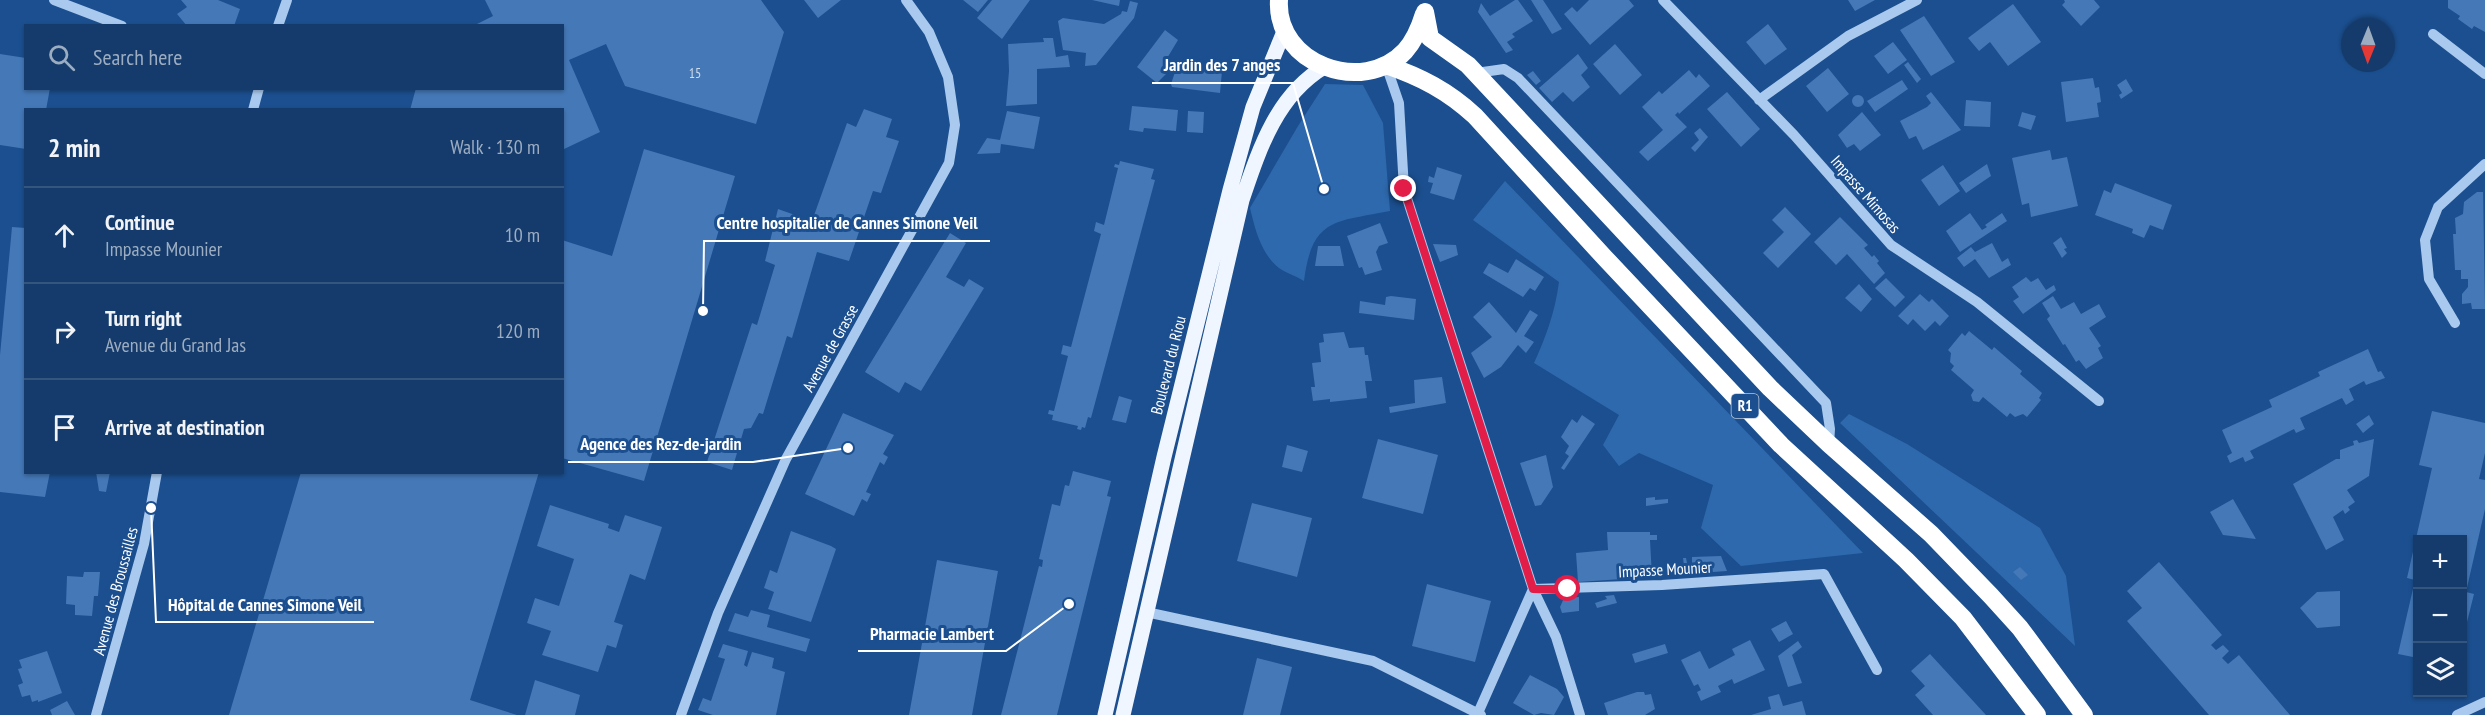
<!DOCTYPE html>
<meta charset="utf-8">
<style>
:root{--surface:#143b6b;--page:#214673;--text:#f1f3f6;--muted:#9dadc1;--line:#33557e}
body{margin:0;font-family:"PT Sans Narrow",sans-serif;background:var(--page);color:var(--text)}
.controls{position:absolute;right:18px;bottom:18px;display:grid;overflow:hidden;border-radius:0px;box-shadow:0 2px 4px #0004}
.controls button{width:54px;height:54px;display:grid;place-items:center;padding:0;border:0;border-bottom:2px solid var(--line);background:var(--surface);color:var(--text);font:30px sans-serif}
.compass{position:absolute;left:2341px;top:18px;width:54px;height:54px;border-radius:50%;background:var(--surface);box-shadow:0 2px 4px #0004;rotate:181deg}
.stop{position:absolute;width:18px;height:18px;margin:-14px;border:4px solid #e11d48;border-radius:50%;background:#fff}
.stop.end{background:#e11d48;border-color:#fff;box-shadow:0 2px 6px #0008}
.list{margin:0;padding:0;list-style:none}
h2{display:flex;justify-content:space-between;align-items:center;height:78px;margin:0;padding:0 24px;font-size:26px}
h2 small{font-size:20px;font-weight:400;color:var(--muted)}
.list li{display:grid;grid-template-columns:39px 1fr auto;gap:18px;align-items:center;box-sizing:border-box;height:96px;padding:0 24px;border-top:2px solid var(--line)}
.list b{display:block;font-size:22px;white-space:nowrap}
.list p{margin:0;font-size:20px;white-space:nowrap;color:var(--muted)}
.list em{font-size:20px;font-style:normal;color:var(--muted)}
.icon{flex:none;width:33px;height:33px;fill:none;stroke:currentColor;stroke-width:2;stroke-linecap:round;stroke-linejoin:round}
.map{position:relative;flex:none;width:2485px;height:715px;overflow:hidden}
.search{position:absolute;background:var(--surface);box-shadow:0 2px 4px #0004;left:24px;top:24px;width:540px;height:66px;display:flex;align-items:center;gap:15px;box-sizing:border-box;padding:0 21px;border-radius:0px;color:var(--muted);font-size:22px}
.panel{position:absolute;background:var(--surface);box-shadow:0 2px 4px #0004;left:24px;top:108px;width:540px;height:366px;border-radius:0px}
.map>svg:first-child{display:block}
.green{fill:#2e69ad}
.building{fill:#4478b7}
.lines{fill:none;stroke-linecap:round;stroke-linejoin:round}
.minor{stroke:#a9c9ee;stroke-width:10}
.major{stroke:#f0f6ff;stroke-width:15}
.highway{stroke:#fff;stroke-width:18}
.route{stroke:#e11d48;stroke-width:8}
.labels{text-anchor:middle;stroke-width:6;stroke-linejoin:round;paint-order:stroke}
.number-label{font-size:14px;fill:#d0dded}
.shield{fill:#1b4f8f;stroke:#bbcadd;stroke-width:1.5}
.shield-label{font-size:15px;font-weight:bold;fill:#fff}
.street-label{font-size:16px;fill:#fff;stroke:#1b4f8f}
.leader{fill:none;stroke:#fff;stroke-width:2}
.callout-dot{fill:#fff;stroke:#1b4f8f;stroke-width:2}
.callout-label{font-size:18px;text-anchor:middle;font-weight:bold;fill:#fff;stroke:#1b4f8f;stroke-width:6;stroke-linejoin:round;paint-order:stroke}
</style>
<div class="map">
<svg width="2485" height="715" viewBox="0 0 2485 715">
<rect width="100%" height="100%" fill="#1b4f8f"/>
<path class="green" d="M1325,84l38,1 20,38 7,88c-54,11 -78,6 -86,70 -8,-5 -18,-8 -25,-13 -18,-14 -24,-39 -29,-60l48,-82z
M1505,181l358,372 -122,13 -40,-38 12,-43 -74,-32 -20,13 -16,-21 16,-30 -85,-52c12,-26 21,-51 25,-81l-86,-62z
M1849,414l58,30 133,84 26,48 9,70 -235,-223z"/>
<path class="building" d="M181,0h37l22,9 -6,17h-47l-10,-12 10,-7z
M485,0h276l23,32 -28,92 -131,-38 -19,-42 -37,16 31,72 -38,18v-40h-152l6,-22h146v-62h-89l20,-10z
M804,0h37l-23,18z
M963,0h25l-10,12z
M992,0h38l-28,39 -25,-21z
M1092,0h28l-1,6z
M1515,0h3l15,21 -21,13 3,3 -8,5 6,8 -7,3 -28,-41 3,-9 9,13z
M1531,0h12l19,29 -10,5z
M1589,0h40l5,6 -44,39 -26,-31 8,-7 5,5z
M1848,0h27l-20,11z
M2064,0h30l6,7 -19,19 -19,-21 3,-3z
M2448,0h37v32l-11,-6 -2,3 -14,-10 2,-3 -12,-8z
M1130,1l8,2 -4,15 -38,47 -11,1 1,-13 -23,-3 -5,-29 5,-3 41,6 17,-10 1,-3 5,1z
M2013,4l28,38 -33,24 -18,-24 -11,9 -11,-13z
M1924,16l31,46 -24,14 -31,-46z
M1768,24l19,25 -22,16 -19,-23z
M1165,30l13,10 -12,20 8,6 -17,17 -20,-16z
M1043,38h10l3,19 12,-2 2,12 -33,2v35l-31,2 3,-35 -1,-27 36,-2z
M1893,42l14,18 -19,14 -14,-18z
M1615,44l27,31 -22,20 -27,-31z
M0,54l26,4v30h24l-4,22h-20v39l-26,-4z
M1578,54l10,14 -7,7 9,12 -17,15 -10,-10 -11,10 -13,-14z
M1908,62l13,17 -4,4 -13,-18z
M1184,67l38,4 -2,22 -48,-6 -1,-3 4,-12 8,1z
M1828,68l21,26 -22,18 -21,-26z
M1689,70l7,8 3,-4 11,12 -31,28 -1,-2 -3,3 12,12 -39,34 -9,-9 24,-22 -21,-23 17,-16 3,3z
M1533,71l8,10 -5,4 -9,-10z
M2093,78l2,10 4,-1 2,15 -4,1 2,14 -33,5 -5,-40z
M2126,79l7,12 -12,8 -2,-4 3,-2 -5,-8z
M1902,80l6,9 -33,23 -8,-11z
M1727,92l33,37 -19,18 -34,-38z
M1931,92l30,38 -38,20 -7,-14 -7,3 -9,-18 27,-14 4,-4 -5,-7z
M1852 101a6 6 0 1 1 12 0a6 6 0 1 1-12 0Z
M1966,100l25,2 -1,25 -26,-1z
M1132,106l46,4 -2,21 -32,-3 -1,4 -14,-2z
M864,109l28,10 -6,18 13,4 -18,52 -8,-2 -24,70 -32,-9 -25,86 -5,-2 -24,78 -4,-1 -8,15 -7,1 -12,41 -25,-8 45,-139 5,2 18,-60 -10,-4 13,-52 34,12 35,-98 9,4z
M1007,111l33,6 -6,32 -33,-5 -1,9 -23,1 10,-16 13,2z
M1188,111l16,1 -1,21 -16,-1z
M1862,112l19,23 -21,16 -6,-7 -7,4 -9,-13z
M2022,112l14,4 -5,14 -13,-4z
M1700,128l8,9 -13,15 -4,-4 8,-8 -5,-7z
M644,149l91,27 -91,305 -82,-23v-218l50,16z
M2050,150l2,10 15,-3 11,49 -47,11 -2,-14 -7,2 -10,-47z
M1120,161l34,8 -3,10 4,1 -64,238 -3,-1 -3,11 -3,-1 -1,3 -4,-1 1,-3 -26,-6 1,-5 -5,-1 1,-4 5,1 14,-55 -7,-2 2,-9 8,2 30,-113 -7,-3 2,-9 8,3 14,-57 -4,-1 1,-3 4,1z
M1987,164l4,12 -25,17 -7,-10z
M1943,165l17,26 -21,15 -18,-26z
M1437,167l25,8 -8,25 -24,-7 3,-10 -5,-1 1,-6 5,2z
M2115,183l57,22 -9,25 -13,-5 -6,13 -12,-5 1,-4 -38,-14 9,-25 7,3z
M2483,185l2,124h-13l-1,-6 -9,1v-10l6,-7v-8h-7v-9h-6l-2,-36h3l-1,-16 8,-4 1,-12 13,-10h6z
M1785,207l26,27 -33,34 -15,-15 21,-21 -12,-12z
M1970,213l12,17 5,-3 -2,-2 17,-12 5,8 -47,31 -14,-21z
M1840,217l28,28 -4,3 8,9 2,-2 5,6 -2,2 8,10 -11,11 -27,-30 -11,11 -22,-23z
M1380,223l8,20 -9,3 -3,6 6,18 -17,5 -3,-8 -3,1 -12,-32z
M12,227l14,1v244h24l-5,25 -45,-5v-137z
M950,233l16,10 -20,34 18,10 5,-8 15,9 -63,103 -16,-9 -6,11 -34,-21z
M2061,237l6,11 -3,1 3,4 -5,5 -9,-15z
M1992,243l10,19 6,-4 3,7 -22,13 -14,-19 -11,8 -7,-9 14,-11 4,5z
M1433,244l23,1 2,10 -18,7z
M1318,246h22l4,20h-29z
M1516,259l28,18 -9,14 -5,-3 -7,9 -40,-24 6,-10 19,10z
M2026,277l5,5 7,-4 8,12 8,-5 2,5 -33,24 -10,-13 6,-4 -7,-10z
M1886,278l19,19 -10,10 -20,-19z
M1859,284l13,15 -11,13 -16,-14z
M1920,294l9,8 3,-3 17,17 -9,10 -5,-5 -10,10 -12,-12 -5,6 -10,-9z
M1391,296l25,3 -2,21 -55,-7 1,-12 25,4 1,-8z
M2053,296l8,13 13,-7 7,12 18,-10 7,13 -17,11 12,18 -3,2 5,10 -17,11 -7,-9 -3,2 -11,-18 -2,1 -16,-26 3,-3 -8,-13z
M1489,302l27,31 14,-23 8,5 -14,21 10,6 -8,11 -8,-8 -17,22 -17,11 -13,-25 21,-16 -19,-20z
M1969,331l23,19 2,-3 28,24 -2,3 22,19 -3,5 2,2 -14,17 -4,-3 -8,3 -5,-4 -3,4 -24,-20 -4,5 -6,-1 -2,-6 3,-5 -23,-20 3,-4 -4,-4 1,-9 -3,-3 14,-17 3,3z
M1344,332l5,16 15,-1 1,8h3l4,26h-7l2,17 -37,4v-3l-17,2 -2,-14h4l-3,-24 9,-1 -2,-19 5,-1 -1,-8z
M2368,349l10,23 3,-1 4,7 -19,7 -2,-4 -15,8 5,11 -8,5 -4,-7 -42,20 5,11 -9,4 -2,-4 -44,22 4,7 -9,4 -2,-5 -13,6 -3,-7 5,-3 -10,-23 50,-23 -3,-7 51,-24 -2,-4z
M1442,377l4,26 -56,10 -1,-6 26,-4 -1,-23z
M1119,396l13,4 -6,23 -14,-3z
M2432,411l53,12v30l-6,26 6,1v29l-19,83 8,2 -11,44v-98h-45v118l-20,-4 17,-74 -8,-2 25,-110 -13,-3z
M843,413l51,22 -11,19 5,3 -4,8 -4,-3 -14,30 5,2 -4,8 -5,-3 -8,17 -49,-22z
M1582,415l13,9 -31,46 -3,-2 8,-12 -4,-3 4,-7 -8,-9 11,-18 5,4z
M2369,415l5,9 -11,9 -7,-9z
M1378,439l60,16 -15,59 -61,-16z
M2374,439l-5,37 -22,14 8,12 -7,5 2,3 -5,4 -2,-4 -10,7 11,23 -18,10 -33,-66 43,-25h4v-9l14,-5 -1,-4 4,-1 2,3z
M1287,445l21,6 -6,21 -20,-5z
M1546,455l7,32 -12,18 -6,1 -15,-43z
M1073,471l38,10 -4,15 4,1 -54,218h-56l38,-149 3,1 1,-7 -4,-1 13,-55 8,2 5,-21 4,1z
M96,472h14l-4,20 -7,-1z
M301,472h238l-69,228 47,15h-288z
M1655,497v3l13,-1v4l-22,3v-8z
M2233,499l23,40 -33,-4 -13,-23z
M1252,503l60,15 -15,59 -60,-16z
M550,505l59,19 -1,4 11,4 6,-17 37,12 -17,53 -15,-6 -16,48 9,3 -7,23 -9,-3 -9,27 -56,-17 9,-24 -24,-8 8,-25 24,8 15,-47 -37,-13z
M791,531l40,15 5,3 -25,73 -43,-13 6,-17 -10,-4 6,-18 7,3z
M1607,532h43v3h7v5h-7l2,37 -74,5 -2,-29 32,-3z
M1721,556l6,15 -56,4 -1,-9 14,-1 -1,-7h3l1,5h5v-6z
M937,560l61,11 -26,144h-63z
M2159,562l63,73 -11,10 5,5 7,-5 6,6 -7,7 6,6 11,-9 51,60h-81l-82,-94 15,-13 -15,-17z
M2020,567l8,8 -7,5 -8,-8z
M84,572h16l-2,24h-4l-2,20 -17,-1v-10l-9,-1 1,-28 16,1z
M1427,584l64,17 -16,61 -63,-16z
M2340,591v35l-23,2 -17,-20 17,-16z
M1614,595l3,8 -20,5 -2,-5 12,-4 -2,-3z
M1579,597v14l-17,2 -2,-6 4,-9z
M751,610l19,5 -3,12 43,12 -4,13 -78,-21 7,-18 13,4z
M1786,621l7,13 -14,8 -8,-13z
M1750,640l15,30 -31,14 -2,-5 -14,7 3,6 -20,9 -4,-9 4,-2 -3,-6 -4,2 -13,-26 19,-9 9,18 26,-14 -3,-6z
M1798,641l4,6 -10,8 10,28 -14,4 -10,-31z
M723,644l25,7 -4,14 3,2 5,-15 22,6 -2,10 13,4 -9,43h-63l-15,-5 5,-12 8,3 14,-42 -7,-2z
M1665,644l3,9 -33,10 -3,-9z
M47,651l15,42 -24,9v-2l-6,2 -2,-7 -8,2 -4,-12 5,-2 -5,-14 4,-1 -3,-8z
M1930,654l56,61h-53l-18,-20 10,-9 -14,-15z
M1257,658l35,9 -12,48h-37z
M1530,675l27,14 7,8 -10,18 -13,-2 -7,2 -21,-12z
M535,680l45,15 -5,20h-50z
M1637,692h7l1,3 6,-1 4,15 -10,6h-37l-4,-12z
M1779,694l4,12 19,-5 4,14h-55l20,-6 -3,-12z
M67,701l8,14h-23l-2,-5z"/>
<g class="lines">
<path class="minor" d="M54,0l68,26
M1663,0l131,135 97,110 86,57 122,99
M278,26l9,-26
M2433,34l52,40
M1386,65l13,38 5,86 129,400 23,48 24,78
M1476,73l28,-4 14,9 308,325 4,26 -1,15
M1759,100l89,-64 69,-36
M253,110l6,-22
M2455,323l-26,-44 -4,-39 13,-33 47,-43
M1146,612l227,49 108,54
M1478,713l55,-124 129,-4 162,-11 53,96
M96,715l48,-171 13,-72
M681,715l37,-102 68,-154 163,-296 6,-38 -7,-48 -19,-45 -23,-32
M2457,715l28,-13"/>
<path class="major" d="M1105,715l59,-258 66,-267 23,-83 32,-78
M1123,715l119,-515c17,-50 34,-104 82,-133"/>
<path class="highway" d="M1279,0c-4,64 84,96 126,51 10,-11 15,-24 19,-37
M1425,12l5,26 38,27 302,323 59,56 102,90 60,62 29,32 64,87
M1386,65c35,12 62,26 89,51l130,142 176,187 125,115 57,58 74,97"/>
</g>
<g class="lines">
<path class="route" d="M1404,189l129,400h35"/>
</g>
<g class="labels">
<g class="number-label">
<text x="695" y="78">15</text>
</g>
<rect class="shield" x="1731.5" y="394" width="27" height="24" rx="4.5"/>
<g class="shield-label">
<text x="1745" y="411">R1</text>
</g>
<g class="street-label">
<text transform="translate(1866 194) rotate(49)" y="6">Impasse Mimosas</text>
<text transform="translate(830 348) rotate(-61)" y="6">Avenue de Grasse</text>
<text transform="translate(1168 365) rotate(-76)" y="6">Boulevard du Riou</text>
<text transform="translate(1665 569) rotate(-3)" y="6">Impasse Mounier</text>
<text transform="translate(115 591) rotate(-75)" y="6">Avenue des Broussailles</text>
</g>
</g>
<path class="leader" d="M1324 189L1293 83H1152M703 311L704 241H990M848 448L753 462H568M151 508L156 622H374M1069 604L1006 651H858"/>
<g class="callout-dot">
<circle cx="1324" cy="189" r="6"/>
<circle cx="703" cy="311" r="6"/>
<circle cx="848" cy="448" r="6"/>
<circle cx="151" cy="508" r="6"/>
<circle cx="1069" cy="604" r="6"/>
</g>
<g class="callout-label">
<text x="1222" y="71">Jardin des 7 anges</text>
<text x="847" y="229">Centre hospitalier de Cannes Simone Veil</text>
<text x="661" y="450">Agence des Rez-de-jardin</text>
<text x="265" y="611">Hôpital de Cannes Simone Veil</text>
<text x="932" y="640">Pharmacie Lambert</text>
</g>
</svg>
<div class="controls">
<button>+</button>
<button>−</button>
<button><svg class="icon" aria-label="layers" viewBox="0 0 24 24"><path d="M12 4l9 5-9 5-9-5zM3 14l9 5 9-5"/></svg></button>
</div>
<svg class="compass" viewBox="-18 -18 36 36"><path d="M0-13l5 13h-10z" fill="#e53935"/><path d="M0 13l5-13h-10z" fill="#9dadc1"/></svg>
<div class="stop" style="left:1568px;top:589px"></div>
<div class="stop end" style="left:1404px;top:189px"></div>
<div class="search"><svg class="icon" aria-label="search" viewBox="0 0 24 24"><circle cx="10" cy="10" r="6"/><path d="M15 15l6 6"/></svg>Search here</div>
<section class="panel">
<h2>2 min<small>Walk · 130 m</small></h2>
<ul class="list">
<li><svg class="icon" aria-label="ahead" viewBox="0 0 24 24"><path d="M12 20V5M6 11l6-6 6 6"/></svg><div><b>Continue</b><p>Impasse Mounier</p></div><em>10 m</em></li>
<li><svg class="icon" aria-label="right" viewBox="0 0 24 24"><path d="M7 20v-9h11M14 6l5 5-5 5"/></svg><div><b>Turn right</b><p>Avenue du Grand Jas</p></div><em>120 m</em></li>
<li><svg class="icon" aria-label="arrive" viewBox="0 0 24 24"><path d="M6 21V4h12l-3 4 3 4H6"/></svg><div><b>Arrive at destination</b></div></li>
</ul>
</section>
</div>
